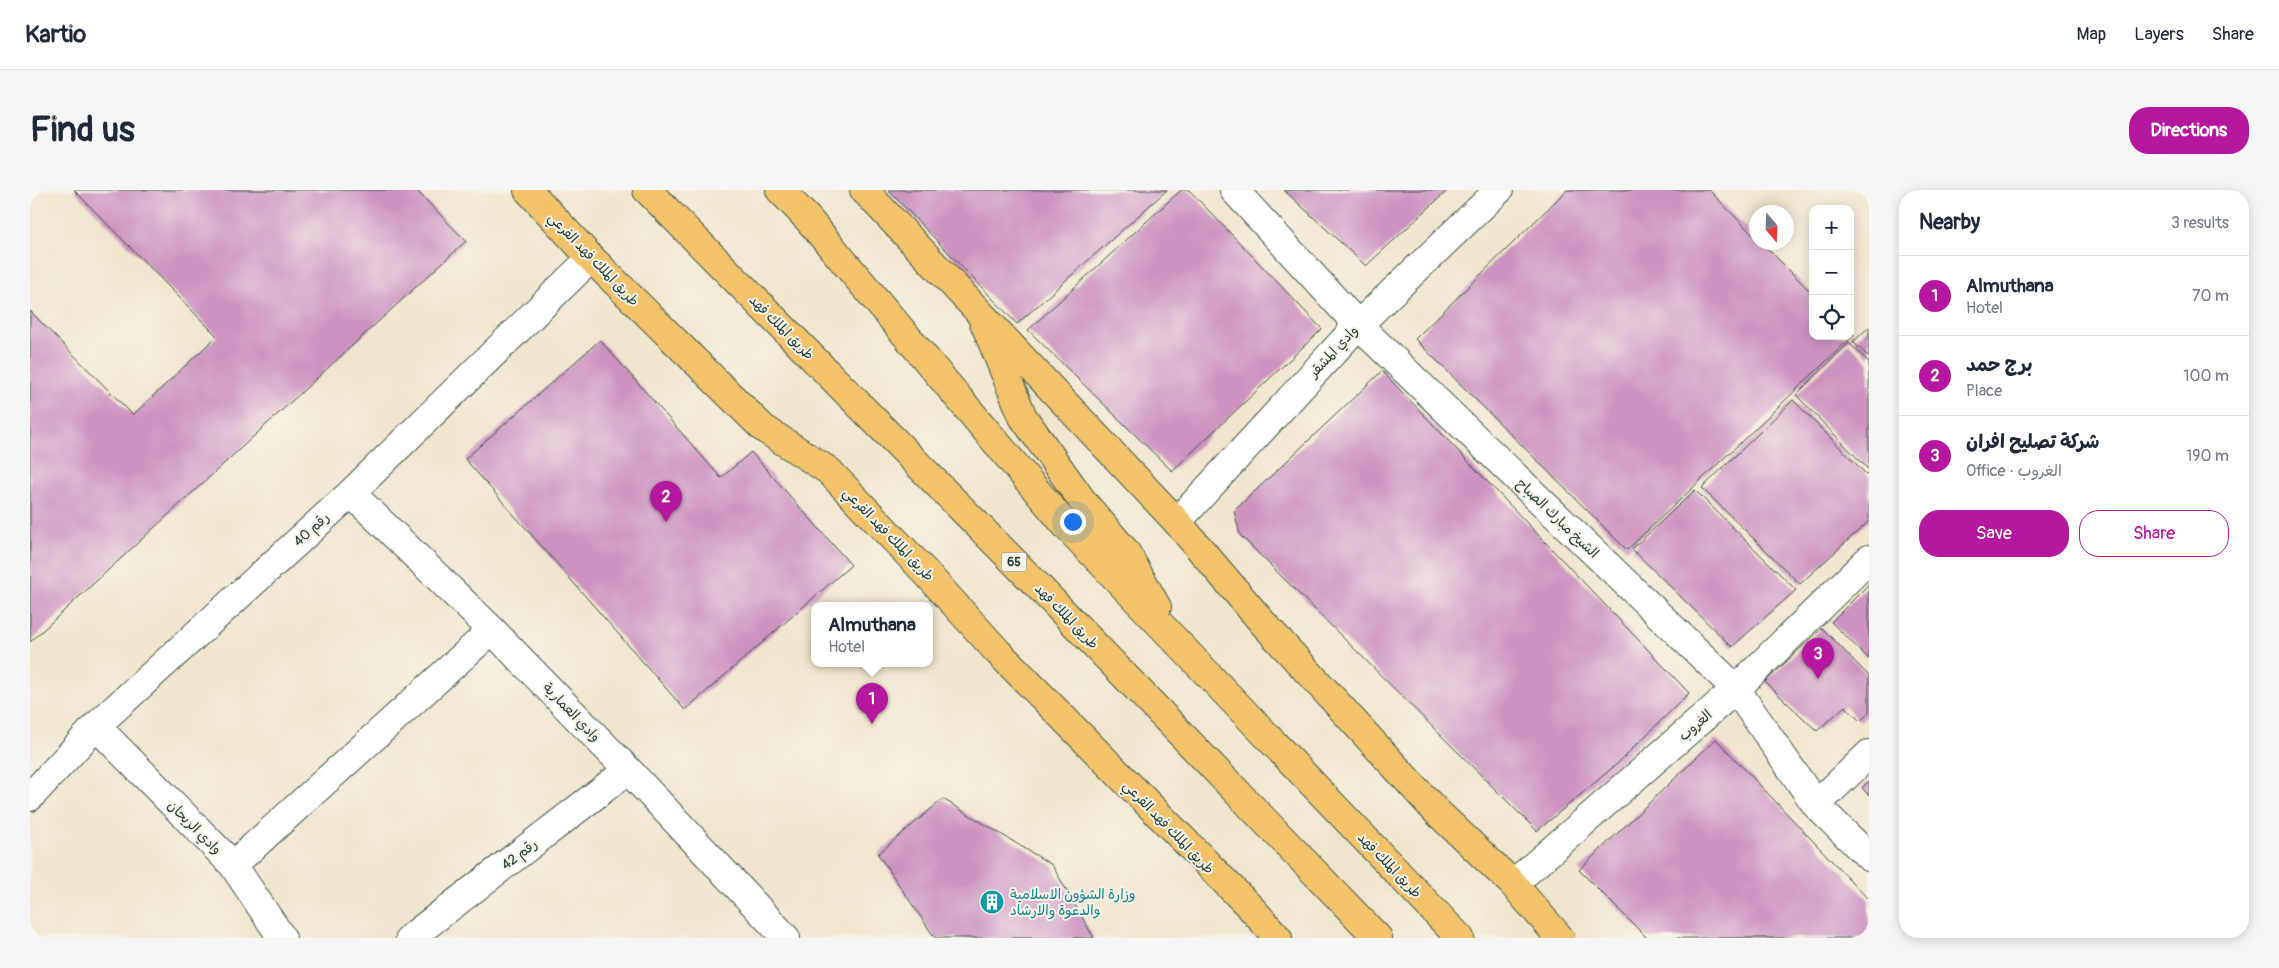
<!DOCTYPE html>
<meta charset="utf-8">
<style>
:root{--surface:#fff;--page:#f6f6f7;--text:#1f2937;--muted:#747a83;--line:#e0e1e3;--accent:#b5179e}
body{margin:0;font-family:Pangolin,"Playpen Sans Arabic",sans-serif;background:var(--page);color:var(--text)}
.controls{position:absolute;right:15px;top:15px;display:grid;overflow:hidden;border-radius:10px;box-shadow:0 2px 12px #0003}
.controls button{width:45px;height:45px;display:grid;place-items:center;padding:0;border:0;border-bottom:1px solid var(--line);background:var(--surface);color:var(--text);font:25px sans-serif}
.compass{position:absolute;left:1719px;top:15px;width:45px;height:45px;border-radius:50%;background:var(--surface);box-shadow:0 2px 12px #0003;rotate:161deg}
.you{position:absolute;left:1042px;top:331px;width:18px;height:18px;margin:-12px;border:4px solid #fff;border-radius:50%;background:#1a73e8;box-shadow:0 0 0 8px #1a73e833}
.badge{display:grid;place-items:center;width:32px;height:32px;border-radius:50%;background:var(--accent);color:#fff;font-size:16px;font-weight:700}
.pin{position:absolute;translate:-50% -41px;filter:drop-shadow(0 1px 2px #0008)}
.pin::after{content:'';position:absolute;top:26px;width:18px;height:15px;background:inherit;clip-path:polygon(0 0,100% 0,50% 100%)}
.popup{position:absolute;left:781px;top:412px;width:122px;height:65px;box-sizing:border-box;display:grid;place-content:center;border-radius:10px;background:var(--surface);filter:drop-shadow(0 1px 4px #0005);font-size:16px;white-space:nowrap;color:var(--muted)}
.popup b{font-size:19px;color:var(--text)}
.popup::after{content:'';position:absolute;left:50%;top:100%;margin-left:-10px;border:10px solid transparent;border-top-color:var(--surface)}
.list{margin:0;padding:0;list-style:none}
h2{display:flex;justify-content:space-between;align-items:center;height:65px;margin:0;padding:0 20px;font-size:21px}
h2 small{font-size:16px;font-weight:400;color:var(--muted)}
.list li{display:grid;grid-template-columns:32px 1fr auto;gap:15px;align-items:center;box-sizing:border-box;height:80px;padding:0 20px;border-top:1px solid var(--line)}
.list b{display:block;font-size:19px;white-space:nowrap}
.list p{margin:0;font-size:16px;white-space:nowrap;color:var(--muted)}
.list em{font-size:16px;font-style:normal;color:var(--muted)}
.actions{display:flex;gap:10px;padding:15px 20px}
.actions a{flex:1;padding:11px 0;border:1px solid var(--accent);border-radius:20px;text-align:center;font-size:18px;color:var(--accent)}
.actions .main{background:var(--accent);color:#fff}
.icon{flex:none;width:28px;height:28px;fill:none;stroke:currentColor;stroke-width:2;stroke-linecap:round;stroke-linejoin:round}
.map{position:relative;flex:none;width:1839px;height:748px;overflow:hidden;border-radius:20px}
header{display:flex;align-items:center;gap:30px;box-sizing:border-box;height:70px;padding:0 25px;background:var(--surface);border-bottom:1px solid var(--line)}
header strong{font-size:24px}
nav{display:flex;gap:28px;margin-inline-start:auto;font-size:18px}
.intro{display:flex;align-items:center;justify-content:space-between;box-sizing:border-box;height:120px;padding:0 30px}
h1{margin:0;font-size:35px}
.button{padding:12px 22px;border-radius:20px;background:var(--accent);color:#fff;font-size:18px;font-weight:700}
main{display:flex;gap:30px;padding:0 30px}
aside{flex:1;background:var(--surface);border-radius:20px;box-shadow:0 2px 12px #0003}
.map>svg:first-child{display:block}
.building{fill:#cc92c0}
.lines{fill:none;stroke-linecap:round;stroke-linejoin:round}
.minor-casing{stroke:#3e564b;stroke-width:30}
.primary-casing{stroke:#3e564b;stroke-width:30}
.motorway-casing{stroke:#3e564b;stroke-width:30}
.minor{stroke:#fff;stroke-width:28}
.primary{stroke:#f2c36a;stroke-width:28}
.motorway{stroke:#f2c36a;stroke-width:28}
.labels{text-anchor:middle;stroke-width:4;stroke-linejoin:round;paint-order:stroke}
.shield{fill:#f7f3e8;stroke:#60746a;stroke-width:1}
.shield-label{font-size:12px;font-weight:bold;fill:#1f3d34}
.street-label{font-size:14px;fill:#1f3d34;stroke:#f7f3e8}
.culture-label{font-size:14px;fill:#0d838f;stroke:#f7f3e8;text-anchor:start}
</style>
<header>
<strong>Kartio</strong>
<nav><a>Map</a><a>Layers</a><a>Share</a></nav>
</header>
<div class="intro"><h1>Find us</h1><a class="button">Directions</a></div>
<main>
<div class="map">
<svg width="1839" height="748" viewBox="0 0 1839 748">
<rect width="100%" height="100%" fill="#f7f3e8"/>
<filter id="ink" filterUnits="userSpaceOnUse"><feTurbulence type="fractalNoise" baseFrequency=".02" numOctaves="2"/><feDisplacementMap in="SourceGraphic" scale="10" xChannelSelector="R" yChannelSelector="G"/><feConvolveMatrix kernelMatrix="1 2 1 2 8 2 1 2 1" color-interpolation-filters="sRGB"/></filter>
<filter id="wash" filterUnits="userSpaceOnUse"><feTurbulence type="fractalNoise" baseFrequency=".0096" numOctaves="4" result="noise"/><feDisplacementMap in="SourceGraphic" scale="20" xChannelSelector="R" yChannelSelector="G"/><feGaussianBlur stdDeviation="1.12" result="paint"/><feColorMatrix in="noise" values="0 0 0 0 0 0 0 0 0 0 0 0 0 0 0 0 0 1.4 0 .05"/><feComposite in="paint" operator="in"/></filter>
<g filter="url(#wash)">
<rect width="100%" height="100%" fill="#f0e6cd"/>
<g id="blocks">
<path class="building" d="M44,0h342l50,51 -436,401v-331l103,104 84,-79z
M858,0h279l-150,134z
M1151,0h8l133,139 -150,142 -144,-141z
M1254,0h164l-82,76z
M1537,0h142l47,48v4h5l52,52v42h37v-5l4,4 -227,215 -212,-211z
M1839,137v30l-16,-15z
M570,150l121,138 30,-26 100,113 -166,145 -220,-251z
M1819,153l20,19v108l-73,-75z
M1352,181l307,322 -72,71 -80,67 -297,-296 -6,-24z
M1763,210l76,77v44l-69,63 -98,-96z
M1665,300l101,100 -64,57 -100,-98z
M1839,394v75l-38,-37z
M1792,438l47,48v37l-9,8 -15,-15 -28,25 -52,-49z
M1686,549l153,161v38h-222l-68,-68z
M1839,591v14l-7,-7z
M913,609l109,66 42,73h-159l-57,-84z"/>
</g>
</g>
<g filter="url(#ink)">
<use href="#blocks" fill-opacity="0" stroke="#3e564b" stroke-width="1"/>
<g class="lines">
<defs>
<path id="minor" d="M1204,0l124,135 378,364 80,116 53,52
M321,303l141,137 136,140 158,168
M1147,332l181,-197 141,-135
M66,536l137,139 49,73
M0,607l66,-71 255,-233 240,-235
M1786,615l53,-51
M203,675l259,-235
M1483,694l223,-195 133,-130
M380,748l218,-168"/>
<path id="primary" d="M498,0l63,68 172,170 66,43 99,104 70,77 254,257 26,29
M834,0l313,332 86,101 172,187 78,74 47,54"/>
<path id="motorway" d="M617,0l390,395 341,353
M750,0l28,29 261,310 391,409
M951,125l42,102 61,86 42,49 31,55"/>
</defs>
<use href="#minor" class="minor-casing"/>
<use href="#primary" class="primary-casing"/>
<use href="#motorway" class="motorway-casing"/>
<use href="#minor" class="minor"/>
<use href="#primary" class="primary"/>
<use href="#motorway" class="motorway"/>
</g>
</g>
<defs>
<symbol id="building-disc" viewBox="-11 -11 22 22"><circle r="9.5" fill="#0f9aa8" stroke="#f7f3e8"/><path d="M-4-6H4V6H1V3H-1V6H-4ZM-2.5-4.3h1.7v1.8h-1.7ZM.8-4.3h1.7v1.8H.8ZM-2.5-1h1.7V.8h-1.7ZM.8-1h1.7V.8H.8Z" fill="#fff"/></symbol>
</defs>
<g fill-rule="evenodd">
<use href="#building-disc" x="948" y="698" width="28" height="28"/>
</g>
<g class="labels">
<rect class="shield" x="971.5" y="362.5" width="25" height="19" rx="4"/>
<g class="shield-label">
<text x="984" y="376">65</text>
</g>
<g class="street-label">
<text transform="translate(564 69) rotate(46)" y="5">طريق الملك فهد الفرعي</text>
<text transform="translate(752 137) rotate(45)" y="5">طريق الملك فهد</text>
<text transform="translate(1303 161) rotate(-47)" y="5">وادي المشقر</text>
<text transform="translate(1528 328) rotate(44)" y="5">الشيخ مبارك الصباح</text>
<text transform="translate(281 339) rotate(-42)" y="5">رقم 40</text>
<text transform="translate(859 344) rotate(46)" y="5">طريق الملك فهد الفرعي</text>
<text transform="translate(1037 426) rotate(46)" y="5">طريق الملك فهد</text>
<text transform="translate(542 522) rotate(46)" y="5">وادي العمارية</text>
<text transform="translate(1665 535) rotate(-41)" y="5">الغروب</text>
<text transform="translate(165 637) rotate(45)" y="5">وادي الريحان</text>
<text transform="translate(1139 637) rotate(46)" y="5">طريق الملك فهد الفرعي</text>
<text transform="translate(489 664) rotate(-37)" y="5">رقم 42</text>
<text transform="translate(1360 675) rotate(46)" y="5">طريق الملك فهد</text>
</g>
<g class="culture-label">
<text x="980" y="709">وزارة الشؤون الاسلامية<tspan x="980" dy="16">والدعوة والارشاد</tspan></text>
</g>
</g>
</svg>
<div class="controls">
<button>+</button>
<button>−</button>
<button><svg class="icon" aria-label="locate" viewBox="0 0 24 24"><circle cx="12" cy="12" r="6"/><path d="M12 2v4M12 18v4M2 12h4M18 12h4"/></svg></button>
</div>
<svg class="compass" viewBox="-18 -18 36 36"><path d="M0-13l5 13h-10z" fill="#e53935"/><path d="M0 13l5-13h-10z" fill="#747a83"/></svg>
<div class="you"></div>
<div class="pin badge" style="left:842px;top:534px">1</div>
<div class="popup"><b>Almuthana</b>Hotel</div>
<div class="pin badge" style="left:636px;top:332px">2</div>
<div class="pin badge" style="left:1788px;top:489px">3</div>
</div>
<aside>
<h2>Nearby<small>3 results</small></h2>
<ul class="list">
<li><span class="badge">1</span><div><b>Almuthana</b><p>Hotel</p></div><em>70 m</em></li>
<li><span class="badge">2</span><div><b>برج حمد</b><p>Place</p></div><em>100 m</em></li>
<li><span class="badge">3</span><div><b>شركة تصليح افران</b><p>Office · الغروب</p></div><em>190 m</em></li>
</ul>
<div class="actions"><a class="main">Save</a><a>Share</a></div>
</aside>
</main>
